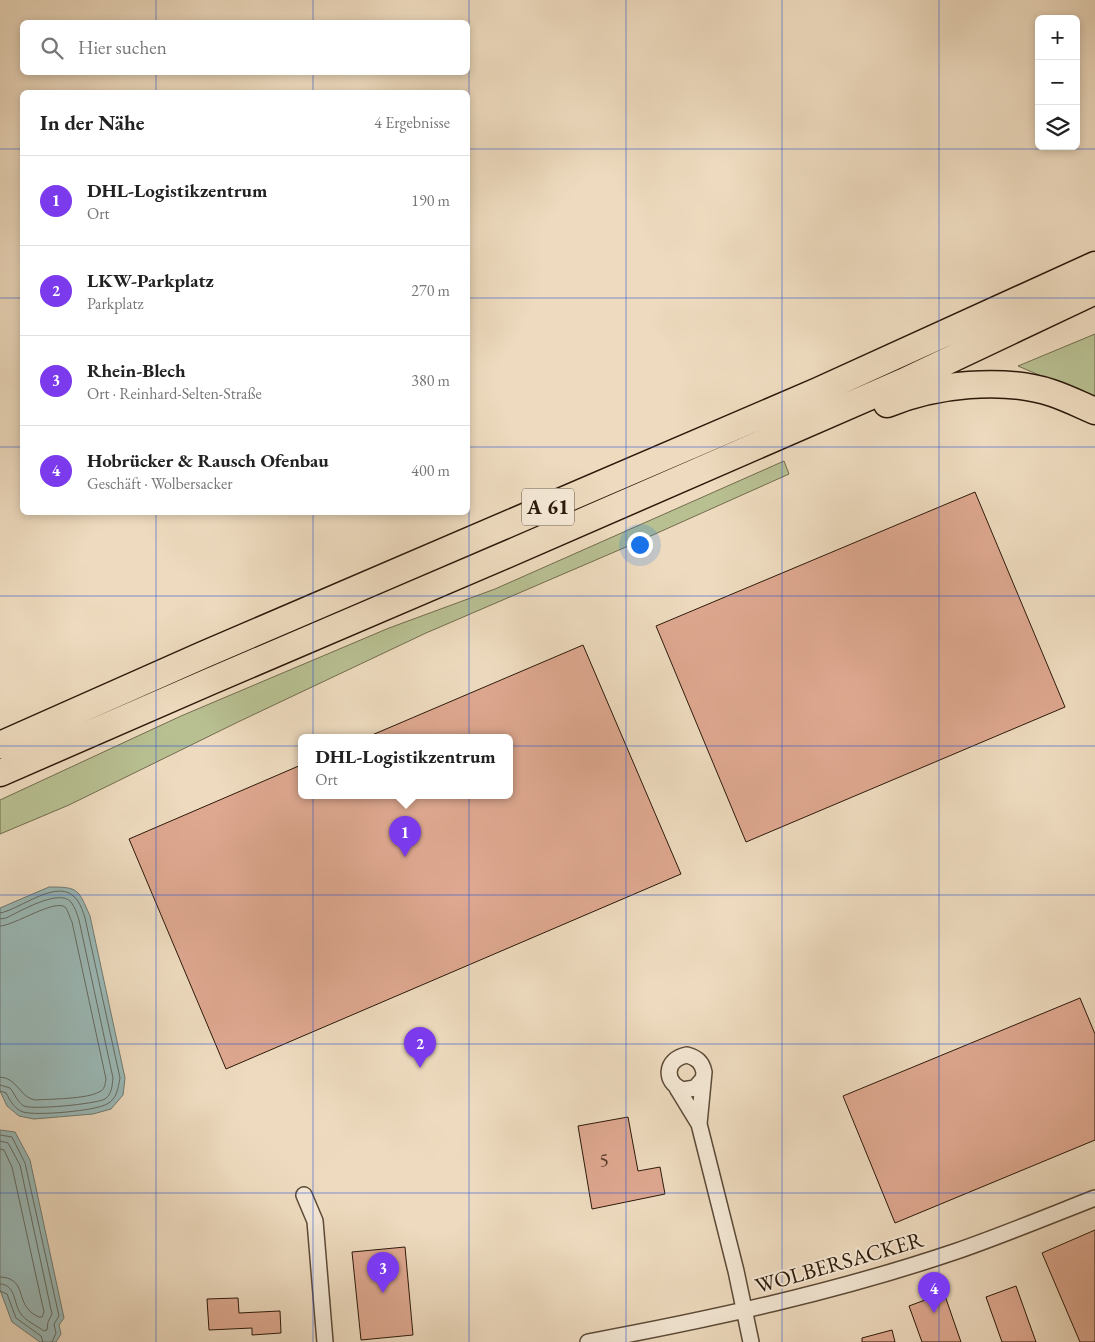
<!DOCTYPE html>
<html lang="de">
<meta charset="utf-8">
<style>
:root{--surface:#fff;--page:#f2f2f2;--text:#222;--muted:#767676;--line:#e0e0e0;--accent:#7c3aed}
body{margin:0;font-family:"EB Garamond",serif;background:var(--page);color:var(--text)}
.controls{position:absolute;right:15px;top:15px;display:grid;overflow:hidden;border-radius:8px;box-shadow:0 2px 8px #0003}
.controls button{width:45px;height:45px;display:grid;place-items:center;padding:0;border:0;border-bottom:1px solid var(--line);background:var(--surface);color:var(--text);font:25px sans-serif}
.you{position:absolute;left:639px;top:544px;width:18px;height:18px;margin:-12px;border:4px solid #fff;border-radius:50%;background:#1a73e8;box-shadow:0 0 0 8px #1a73e833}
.badge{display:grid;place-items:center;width:32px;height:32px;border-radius:50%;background:var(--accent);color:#fff;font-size:16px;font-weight:700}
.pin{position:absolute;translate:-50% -41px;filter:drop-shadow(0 1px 2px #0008)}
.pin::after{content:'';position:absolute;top:26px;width:18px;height:15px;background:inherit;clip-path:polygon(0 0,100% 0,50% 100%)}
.popup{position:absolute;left:298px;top:734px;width:215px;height:65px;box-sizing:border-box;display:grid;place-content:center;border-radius:8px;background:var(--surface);filter:drop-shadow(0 1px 4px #0005);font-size:16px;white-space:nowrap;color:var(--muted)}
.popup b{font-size:19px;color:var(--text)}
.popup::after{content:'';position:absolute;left:50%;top:100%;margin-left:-10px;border:10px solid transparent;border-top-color:var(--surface)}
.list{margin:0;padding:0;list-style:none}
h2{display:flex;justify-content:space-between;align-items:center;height:65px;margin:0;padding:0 20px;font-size:21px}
h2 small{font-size:16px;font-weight:400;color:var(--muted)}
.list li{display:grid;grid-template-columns:32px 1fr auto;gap:15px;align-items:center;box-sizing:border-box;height:90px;padding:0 20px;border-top:1px solid var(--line)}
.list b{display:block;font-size:19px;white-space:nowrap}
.list p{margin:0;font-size:16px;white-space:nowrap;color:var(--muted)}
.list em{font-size:16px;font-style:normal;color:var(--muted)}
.icon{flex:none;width:28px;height:28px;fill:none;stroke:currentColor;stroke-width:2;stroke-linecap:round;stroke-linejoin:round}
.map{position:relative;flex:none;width:1095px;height:1342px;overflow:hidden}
.search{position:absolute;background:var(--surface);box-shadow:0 2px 8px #0003;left:20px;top:20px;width:450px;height:55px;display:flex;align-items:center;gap:12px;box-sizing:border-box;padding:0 18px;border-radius:8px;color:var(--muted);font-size:19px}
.panel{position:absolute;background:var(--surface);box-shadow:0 2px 8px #0003;left:20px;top:90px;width:450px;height:425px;border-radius:8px}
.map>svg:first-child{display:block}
.green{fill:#b8c092;stroke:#726c4e}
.water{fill:#9bbab8;stroke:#6f7a72}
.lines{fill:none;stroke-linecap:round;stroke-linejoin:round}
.shore{stroke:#646a61;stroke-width:1}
.building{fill:#dea890;stroke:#2c190a}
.street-casing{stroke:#5c4a37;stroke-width:18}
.highway-casing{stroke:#2c190a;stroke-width:29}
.street{stroke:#f4e8d5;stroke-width:15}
.highway{stroke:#eedbbf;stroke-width:26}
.grid{fill:none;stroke:#1d4ed8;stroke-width:1;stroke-opacity:0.55}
.labels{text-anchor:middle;stroke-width:4;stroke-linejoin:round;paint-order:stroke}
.number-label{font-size:20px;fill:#583d2c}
.shield{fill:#f4e8d5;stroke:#685747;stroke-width:1}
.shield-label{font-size:21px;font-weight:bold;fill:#2c190a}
.street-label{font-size:22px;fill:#2c190a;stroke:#f4e8d5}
</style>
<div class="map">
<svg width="1095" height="1342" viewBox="0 0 1095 1342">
<rect width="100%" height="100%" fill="#eedbbf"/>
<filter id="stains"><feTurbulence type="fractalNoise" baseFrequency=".004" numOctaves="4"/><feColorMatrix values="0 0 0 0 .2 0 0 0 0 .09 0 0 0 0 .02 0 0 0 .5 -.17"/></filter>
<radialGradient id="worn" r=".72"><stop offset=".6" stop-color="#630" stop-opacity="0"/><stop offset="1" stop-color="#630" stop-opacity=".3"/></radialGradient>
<path class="green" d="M1095,334v65l-77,-33z
M784,461l5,13 -163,73 -200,86 -188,89 -169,83 -69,29v-34l181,-84 208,-88 106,-39z"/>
<path class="water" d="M49,887c30,0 29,2 41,29l35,162 -2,17 -12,14 -18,5 -59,5 -15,-3 -12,-10 -7,-15v-183z
M0,1130l15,2 15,28 34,158 -5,7 2,9 -5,8h-16l-28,-20 -12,-32z"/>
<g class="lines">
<path class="shore" d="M0,913c20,-3 60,-38 77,-13 4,5 6,12 8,18l35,160c-2,10 -3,21 -13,26 -12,7 -71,12 -84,8 -9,-3 -13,-12 -17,-19l-6,-2
M0,919l6,-1c13,-6 53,-30 65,-16 4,5 6,12 8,18l34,158c-1,8 -1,16 -8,21 -9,5 -72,11 -81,7 -7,-4 -9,-12 -14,-18l-10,-3
M0,926c14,0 57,-29 66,-18 2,3 4,10 6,14l34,157c-1,5 -1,11 -7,13 -12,7 -49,7 -64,8 -16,-3 -17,-22 -35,-23
M0,1135l12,2 13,26 34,153 -5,8 2,9 -4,9
M0,1141l8,2 12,22 32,149 -4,8 -1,8 -3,1c-7,-5 -18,-10 -23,-17 -8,-10 -4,-29 -21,-30
M0,1149l4,1 8,17 32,145 -2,5h-3c-4,-2 -8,-4 -10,-7 -12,-12 -4,-32 -29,-33
M0,1291l7,3 9,24 25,18 2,6"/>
</g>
<path class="building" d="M975,492l90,215 -319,135 -90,-216z
M583,645l98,229 -455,195 -97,-230 172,-74v31h208v-58h-144z
M1080,998l15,36v106l-200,83 -52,-127z
M628,1117l10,54 22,-4 5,27 -73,15 -14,-83z
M1095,1230v112h-15l-38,-89z
M405,1247l8,88 -52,5 -9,-88z
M1016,1286l20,56h-34l-16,-45z
M944,1293l17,49h-39l-13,-36z
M238,1298l1,15 41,-2 1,22 -29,2v-7l-43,2 -2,-31z
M892,1330l3,12h-33v-4z"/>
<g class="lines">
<defs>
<path id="street" d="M677,1088l22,36 37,147 15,71
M699,1124l5,-52c-2,-10 -7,-14 -17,-17 -22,4 -24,27 -4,35l12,-2 8,-9
M304,1195l11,26 10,121
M588,1342c124,-23 248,-50 369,-91 46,-16 92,-35 138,-53"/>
<path id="highway" d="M887,404c48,-20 116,-27 165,-11 15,5 29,12 43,18
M0,745l203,-90 615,-264 277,-126
M0,773l211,-92 290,-124 402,-175 192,-91"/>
</defs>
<use href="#street" class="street-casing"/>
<use href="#highway" class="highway-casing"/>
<use href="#street" class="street"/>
<use href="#highway" class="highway"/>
</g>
<path class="grid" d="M156,0v22M313,0v22M469,0v1342M626,0v1342M782,0v1342M939,0v1342M156,72v20M313,72v20M0,149h22M468,149h627M0,298h22M468,298h627M0,447h22M468,447h627M156,512v830M313,512v830M0,596h1095M0,746h1095M0,895h1095M0,1044h1095M0,1193h1095"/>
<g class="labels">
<g class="number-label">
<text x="604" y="1167">5</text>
</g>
<rect class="shield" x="522" y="488.5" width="52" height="37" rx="4"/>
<g class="shield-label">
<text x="548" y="514">A 61</text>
</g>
<g class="street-label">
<text transform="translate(839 1262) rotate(-16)" y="8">WOLBERSACKER</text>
</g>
</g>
<rect width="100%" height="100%" filter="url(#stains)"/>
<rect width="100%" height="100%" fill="url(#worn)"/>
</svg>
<div class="controls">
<button>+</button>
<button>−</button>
<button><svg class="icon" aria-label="layers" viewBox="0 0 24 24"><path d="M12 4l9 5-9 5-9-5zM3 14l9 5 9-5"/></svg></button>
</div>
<div class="you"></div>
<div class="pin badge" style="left:405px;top:857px">1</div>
<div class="popup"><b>DHL-Logistikzentrum</b>Ort</div>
<div class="pin badge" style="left:420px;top:1068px">2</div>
<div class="pin badge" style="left:383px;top:1293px">3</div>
<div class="pin badge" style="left:934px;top:1313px">4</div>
<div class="search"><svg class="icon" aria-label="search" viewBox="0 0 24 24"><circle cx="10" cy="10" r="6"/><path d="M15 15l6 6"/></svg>Hier suchen</div>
<section class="panel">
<h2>In der Nähe<small>4 Ergebnisse</small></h2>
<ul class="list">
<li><span class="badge">1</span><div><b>DHL-Logistikzentrum</b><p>Ort</p></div><em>190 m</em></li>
<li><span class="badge">2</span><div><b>LKW-Parkplatz</b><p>Parkplatz</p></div><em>270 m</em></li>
<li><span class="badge">3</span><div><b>Rhein-Blech</b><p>Ort · Reinhard-Selten-Straße</p></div><em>380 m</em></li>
<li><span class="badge">4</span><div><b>Hobrücker &amp; Rausch Ofenbau</b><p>Geschäft · Wolbersacker</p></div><em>400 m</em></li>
</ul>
</section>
</div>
